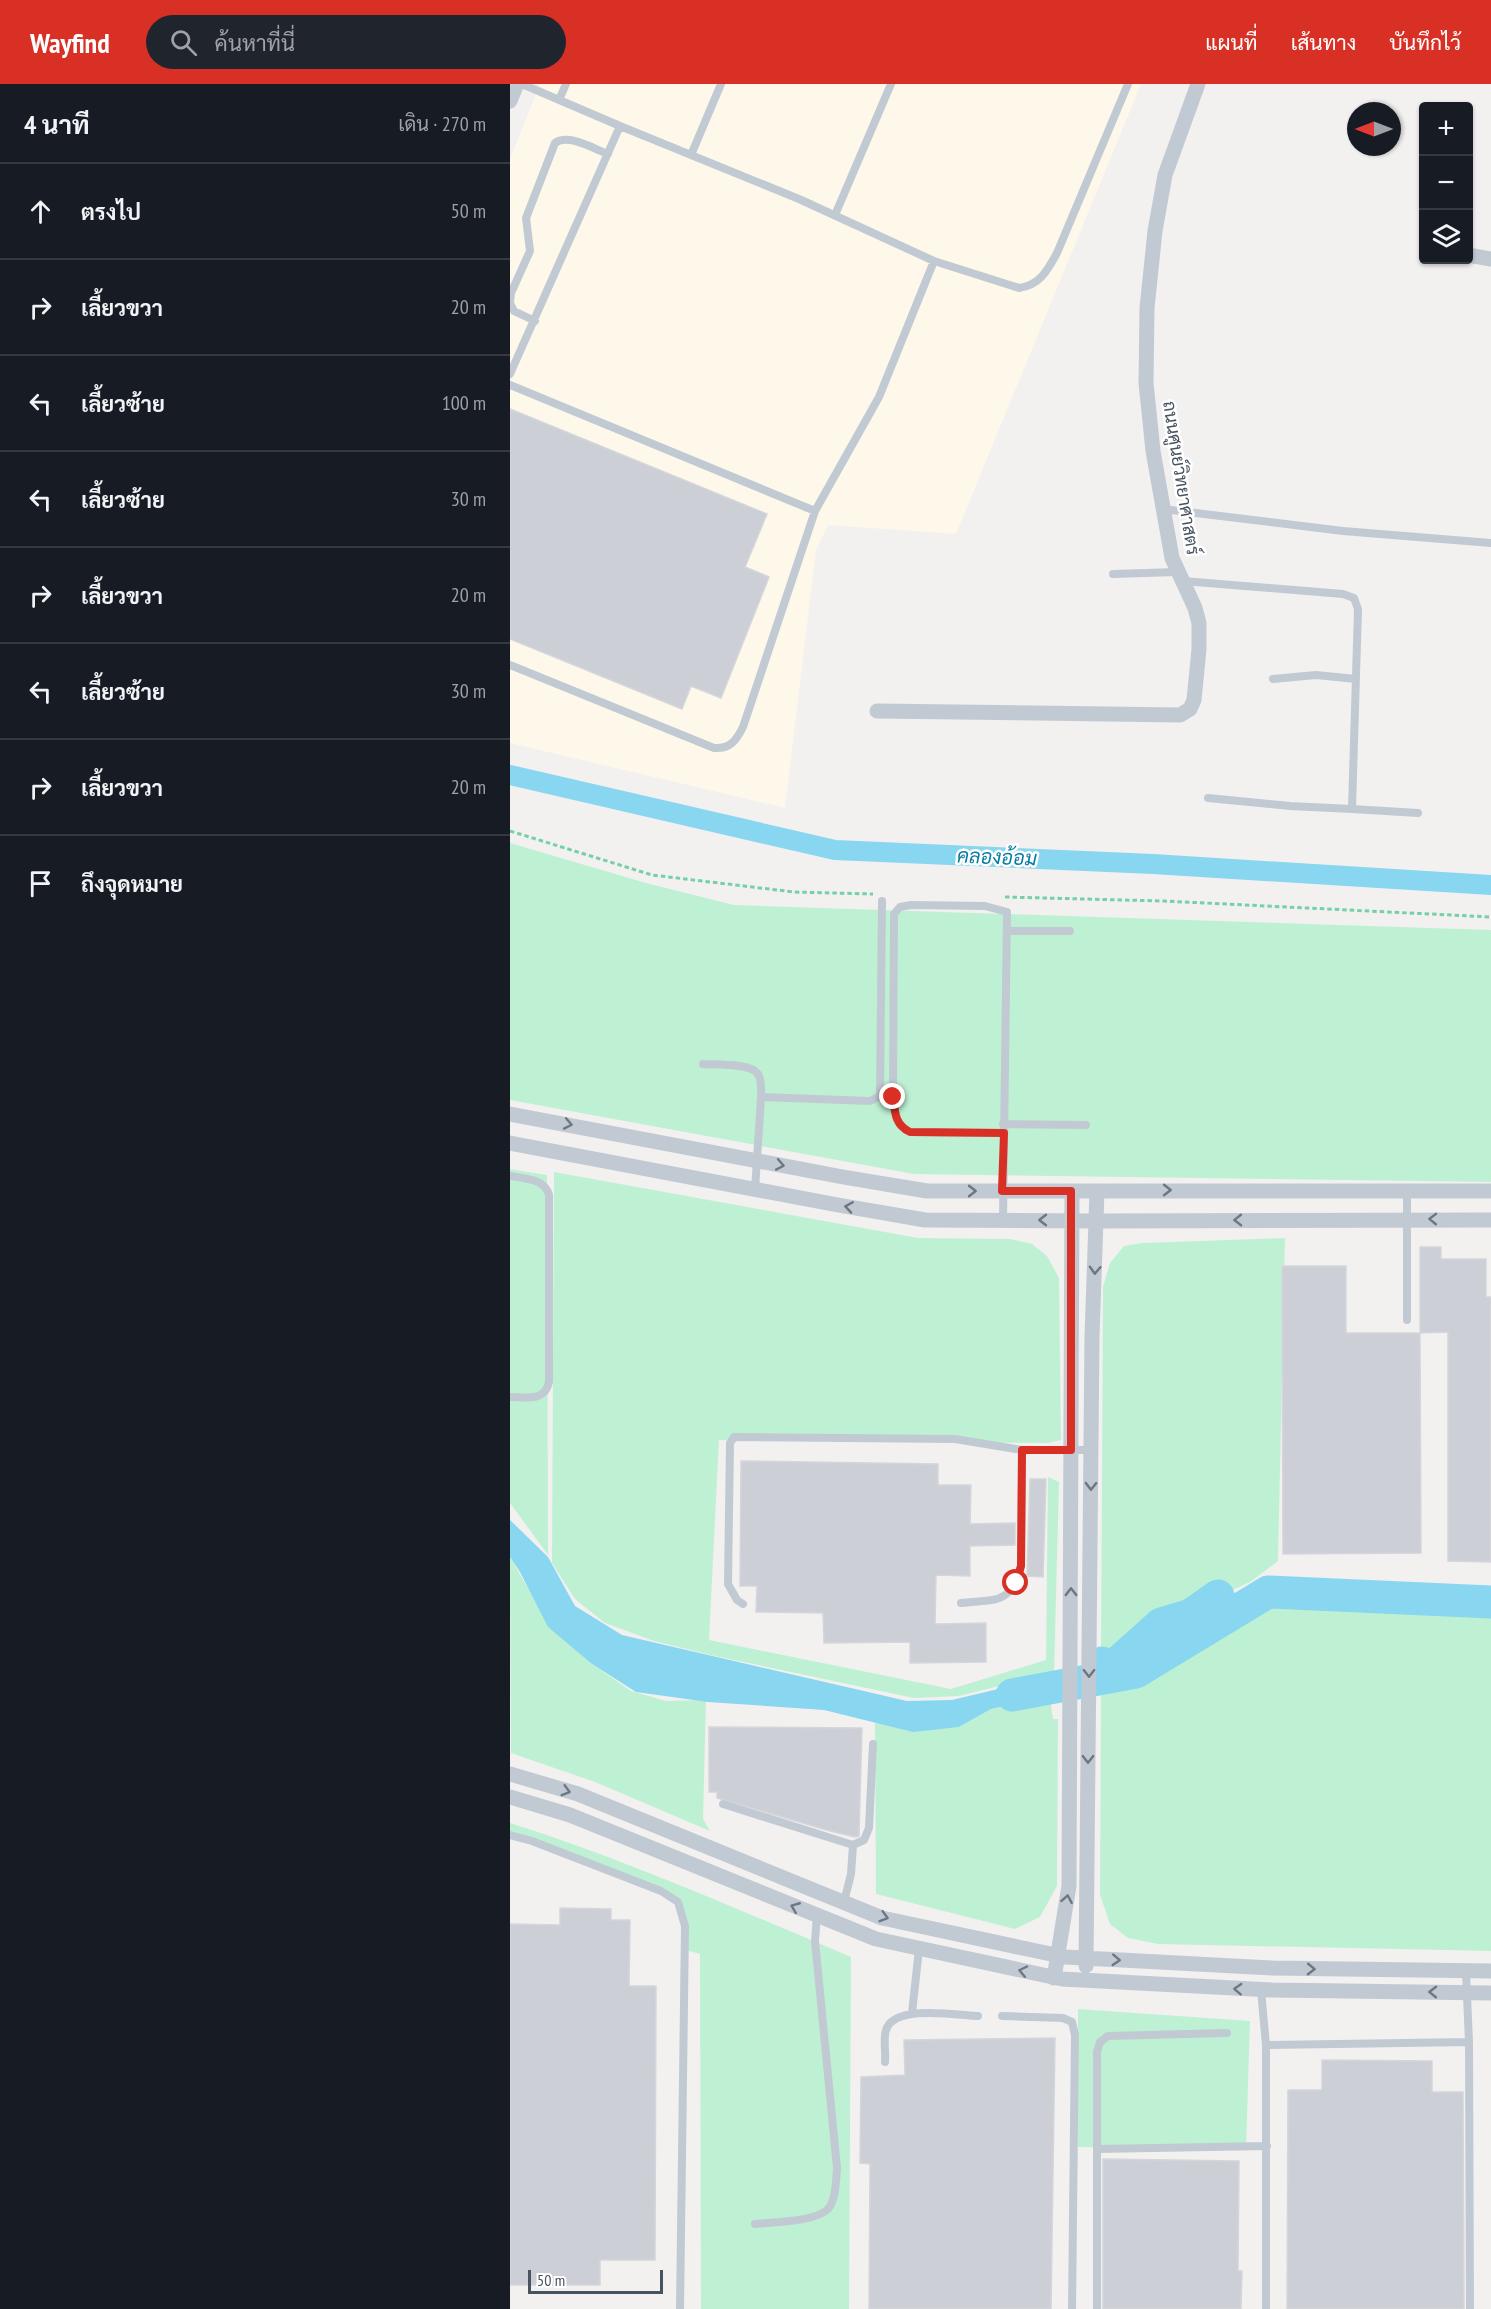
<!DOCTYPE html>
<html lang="th">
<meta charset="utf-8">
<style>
:root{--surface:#171b24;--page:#20242c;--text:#f1f3f6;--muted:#9ea1a6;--line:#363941;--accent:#d93025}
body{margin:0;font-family:"PT Sans Narrow",Sarabun,sans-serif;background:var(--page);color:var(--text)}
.controls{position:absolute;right:18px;top:18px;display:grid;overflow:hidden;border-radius:6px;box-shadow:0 2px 4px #0004}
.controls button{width:54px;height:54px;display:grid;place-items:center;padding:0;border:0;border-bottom:2px solid var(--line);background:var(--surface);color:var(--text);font:30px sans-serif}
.compass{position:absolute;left:837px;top:18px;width:54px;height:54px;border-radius:50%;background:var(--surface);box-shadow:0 2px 4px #0004;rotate:270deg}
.scale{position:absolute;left:18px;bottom:15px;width:135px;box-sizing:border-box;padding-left:6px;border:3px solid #47535f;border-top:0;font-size:16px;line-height:21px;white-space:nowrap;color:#47535f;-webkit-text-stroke:4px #fff;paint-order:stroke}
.stop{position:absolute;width:18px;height:18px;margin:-14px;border:4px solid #d93025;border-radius:50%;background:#fff}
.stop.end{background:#d93025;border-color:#fff;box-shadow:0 2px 6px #0008}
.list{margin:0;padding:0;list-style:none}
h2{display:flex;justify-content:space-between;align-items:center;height:78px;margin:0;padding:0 24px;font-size:26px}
h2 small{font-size:20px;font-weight:400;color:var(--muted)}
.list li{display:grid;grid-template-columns:39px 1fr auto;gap:18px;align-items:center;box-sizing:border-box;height:96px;padding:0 24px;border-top:2px solid var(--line)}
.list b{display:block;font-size:22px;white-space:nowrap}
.list em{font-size:20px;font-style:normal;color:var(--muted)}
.icon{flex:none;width:33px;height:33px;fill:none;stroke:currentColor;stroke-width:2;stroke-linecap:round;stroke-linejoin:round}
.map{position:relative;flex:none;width:981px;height:2225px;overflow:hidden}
header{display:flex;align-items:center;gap:36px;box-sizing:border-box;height:84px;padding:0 30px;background:var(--accent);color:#fff}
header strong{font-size:28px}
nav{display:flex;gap:33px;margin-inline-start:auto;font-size:21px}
.search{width:420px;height:54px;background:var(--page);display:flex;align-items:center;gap:15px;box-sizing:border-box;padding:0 21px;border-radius:33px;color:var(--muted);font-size:22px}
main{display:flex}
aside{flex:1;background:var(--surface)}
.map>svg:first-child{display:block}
.commercial{fill:#fdf8ea}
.green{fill:#bef1d4}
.water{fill:#89d6f0}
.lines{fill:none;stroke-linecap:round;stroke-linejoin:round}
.canal{stroke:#89d6f0;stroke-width:20}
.river{stroke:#89d6f0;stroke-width:33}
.building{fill:#cccfd5;stroke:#d4d6dc;stroke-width:1.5}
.path{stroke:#74d1a7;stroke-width:3;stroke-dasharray:4.5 3;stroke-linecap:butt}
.lane{stroke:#c1cad3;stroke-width:8}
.street{stroke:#c1cad3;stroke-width:15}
.oneway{stroke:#6c7782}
.route{stroke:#d93025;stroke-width:8}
.labels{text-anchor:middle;stroke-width:5;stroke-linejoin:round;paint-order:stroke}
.street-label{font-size:18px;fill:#47535f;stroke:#fff}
.water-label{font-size:20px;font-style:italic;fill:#087ca2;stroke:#fff}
</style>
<header>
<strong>Wayfind</strong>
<div class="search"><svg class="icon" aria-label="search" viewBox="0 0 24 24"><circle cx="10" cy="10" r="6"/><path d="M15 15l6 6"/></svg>ค้นหาที่นี่</div>
<nav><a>แผนที่</a><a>เส้นทาง</a><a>บันทึกไว้</a></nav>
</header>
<main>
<aside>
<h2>4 นาที<small>เดิน · 270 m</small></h2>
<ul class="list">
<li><svg class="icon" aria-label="ahead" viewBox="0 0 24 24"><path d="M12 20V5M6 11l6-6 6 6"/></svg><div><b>ตรงไป</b></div><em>50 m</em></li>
<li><svg class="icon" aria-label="right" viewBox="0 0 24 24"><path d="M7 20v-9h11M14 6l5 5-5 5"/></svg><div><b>เลี้ยวขวา</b></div><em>20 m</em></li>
<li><svg class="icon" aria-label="left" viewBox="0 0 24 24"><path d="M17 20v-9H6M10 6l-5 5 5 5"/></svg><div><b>เลี้ยวซ้าย</b></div><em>100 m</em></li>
<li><svg class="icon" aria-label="left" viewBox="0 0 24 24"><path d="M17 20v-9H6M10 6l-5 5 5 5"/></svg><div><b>เลี้ยวซ้าย</b></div><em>30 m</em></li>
<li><svg class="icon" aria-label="right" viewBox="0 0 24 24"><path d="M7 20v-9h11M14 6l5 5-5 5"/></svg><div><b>เลี้ยวขวา</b></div><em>20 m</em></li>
<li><svg class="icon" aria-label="left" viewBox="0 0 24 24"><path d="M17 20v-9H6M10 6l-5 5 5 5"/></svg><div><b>เลี้ยวซ้าย</b></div><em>30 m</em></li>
<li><svg class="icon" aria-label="right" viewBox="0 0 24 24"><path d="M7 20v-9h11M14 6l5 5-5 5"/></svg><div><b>เลี้ยวขวา</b></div><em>20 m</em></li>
<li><svg class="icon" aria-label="arrive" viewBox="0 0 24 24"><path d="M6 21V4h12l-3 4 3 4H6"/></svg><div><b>ถึงจุดหมาย</b></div></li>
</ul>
</aside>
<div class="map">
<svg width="981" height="2225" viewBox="0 0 981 2225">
<rect width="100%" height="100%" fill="#f3f0f0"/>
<path class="commercial" d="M30,0h601l-185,450 -128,-9 -12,25 -31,258 -275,-65v-584z"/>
<path class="green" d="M0,759l136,40 88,22 757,25v252l-577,-8 -404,-74z
M0,1085l37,6 1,380 -38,-52z
M44,1088l364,66 92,1 22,5 15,12 12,22 2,162 -13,3 -329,-3 -10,200 242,49 95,-29 2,-183 11,5 -5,192 -35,7 -60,15 -45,2 -199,-42 -61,-15 -49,-18 -30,-24 -23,-36z
M775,1154l-7,323 -28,21 -33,15 -26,18 -30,9 -46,41 -14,-5 2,-373 7,-24 14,-17 18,-3z
M0,1473l38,66 44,41 39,27 35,10 40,-1 -3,119 7,12 -115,-49 -84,-29z
M755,1518l226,4v345l-333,-7 -30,-6 -18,-14 -10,-29 1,-203 18,-5 14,1z
M540,1615l3,20h5l-1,167 -17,31 -25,12 -139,-35 -1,-172 84,5 32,-18 35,-8z
M0,1739c117,37 229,87 341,134l-2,352h-148l-1,-355 -14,-4 -7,-45 -30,-18 -139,-51z
M568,1925l172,12 -4,128 -168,-2z"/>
<path class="water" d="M0,1436l38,37 27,49 47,29 285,66 45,-1 104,-25v26h-30l-35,8 -32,18 -46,5 -89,-22 -116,-8 -72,-10 -44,-28 -44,-37 -28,-55 -10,-15z"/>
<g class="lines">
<path class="canal" d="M0,691l325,75 318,14 338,21"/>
<path class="river" d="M592,1579l11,4 48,-43 30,-9 27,-19
M502,1611l124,-23 132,-80 223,10"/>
</g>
<path class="building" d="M0,325l257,105 -22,53 24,10 -48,121 -30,-12 -9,23 -172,-70z
M910,1163h21v12h45v38h5v265l-43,-1v-229l-28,1z
M772,1182h64v67h74l1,220 -138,1z
M231,1377l197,3v21h33l-1,39 45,-1v22l-45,1v30l-34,-1 -1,49 51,-1v39l-76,1v-21l-86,1 -1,-30 -67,-1 1,-26h-17z
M520,1395h16l-3,98 -16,-1z
M199,1643l153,1 -3,108 -4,1 -25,-6 -113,-33v-6h-8z
M50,1824l51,1v11h19l-1,66h27l-1,274h-55v25h-90v-361l50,1z
M545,1954l-4,271h-182l1,-145 -10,-1 1,-86 44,-2 -1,-35z
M812,1976l110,1v31h31l1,217h-177l1,-219h34z
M593,2075l136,2 -1,110h4l-1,38h-138z"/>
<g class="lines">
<path class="path" d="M0,747l142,44 142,17 79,2
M495,813l159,4 327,16"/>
<path class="lane" d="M49,16l7,-16
M181,71l30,-71
M325,131l56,-131
M424,177l85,27c21,-3 28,-17 38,-35l71,-169
M25,237l-21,-10 -4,-8 1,-10 19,-42 -4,-33 29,-75c13,-10 39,6 53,11
M0,290l110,-248 -98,-42
M0,301l305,126
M653,425l180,22 148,12
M603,490l64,-2
M673,497l160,13 11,4 4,11 -6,200 -62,-3 -82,-8
M0,581l204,83c16,1 22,-7 29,-21l72,-216 64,-114 55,-136 -135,-62 -179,-73
M763,595l43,-4 40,4
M842,725l66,4
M497,847h63
M193,980c13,1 48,-1 55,10 4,6 3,16 3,23
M493,1040l83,1
M0,1092c15,3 34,2 39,19v187c-4,20 -23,15 -39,15
M245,1106l6,-93 109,4 10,-5 2,-195
M897,1106v130
M493,1136l4,-308 -22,-6 -74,-1 -11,2 -6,7 -1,183c2,16 2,28 17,35l93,1
M451,1519c36,-4 49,2 60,-37l1,-116
M233,1520l-6,-4 -9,-16 2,-141 4,-6 221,2 67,11h69
M213,1720l130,41 11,-5 5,-12 4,-84
M0,1751l22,6 129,50 17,11 7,24 -5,383
M334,1818l7,-28 2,-29
M956,1888l3,70 1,267
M751,1906l5,55v264
M402,1929l7,-64
M492,1932l61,2 9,4 3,13 -3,274
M756,1961l203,-3
M375,1978c1,-9 -2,-23 1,-32 8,-26 71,-15 92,-14
M587,2065v-97l3,-10 8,-6 119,-3
M245,2140c18,-2 60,-2 73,-15 8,-9 8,-29 9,-41l-22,-227 2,-26
M587,2225v-160l170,-3"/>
<path class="street" d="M0,17l7,-17
M958,171l23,4
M367,627l303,4 10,-6 4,-9 5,-51v-26l-4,-15 -23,-50 -19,-107 -7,-68 1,-75 8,-77 10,-56 33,-91
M0,1030l333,63 84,14h564
M0,1059l328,62 87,15 171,1 395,-1
M0,1690l68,20 304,124 183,39 208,11 218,3
M0,1713l60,18 306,124 186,40 210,11 219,3
M576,1882l6,-629 5,-146
M544,1894l15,-92 3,-695"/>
</g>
<defs><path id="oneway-chevron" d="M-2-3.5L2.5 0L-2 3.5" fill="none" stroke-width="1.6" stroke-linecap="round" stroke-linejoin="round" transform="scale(1.5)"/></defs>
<g class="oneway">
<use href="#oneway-chevron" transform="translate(58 1040) rotate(11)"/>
<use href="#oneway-chevron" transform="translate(270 1081) rotate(11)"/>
<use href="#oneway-chevron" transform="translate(657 1106)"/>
<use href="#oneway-chevron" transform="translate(462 1107)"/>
<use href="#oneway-chevron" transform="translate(339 1123) rotate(-171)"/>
<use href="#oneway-chevron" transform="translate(923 1135) rotate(-179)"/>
<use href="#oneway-chevron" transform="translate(533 1136) rotate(-180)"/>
<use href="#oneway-chevron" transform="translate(728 1136) rotate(179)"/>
<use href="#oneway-chevron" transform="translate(585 1186) rotate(92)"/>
<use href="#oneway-chevron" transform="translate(581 1402) rotate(91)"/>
<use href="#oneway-chevron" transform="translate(561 1508) rotate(-90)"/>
<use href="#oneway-chevron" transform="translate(579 1589) rotate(90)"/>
<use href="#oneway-chevron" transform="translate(578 1675) rotate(90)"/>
<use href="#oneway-chevron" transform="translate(56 1707) rotate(16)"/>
<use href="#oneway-chevron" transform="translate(557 1815) rotate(-80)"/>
<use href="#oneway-chevron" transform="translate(285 1823) rotate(-158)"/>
<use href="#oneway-chevron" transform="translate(374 1833) rotate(16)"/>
<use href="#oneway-chevron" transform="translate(606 1876) rotate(3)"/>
<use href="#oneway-chevron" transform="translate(801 1885) rotate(1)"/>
<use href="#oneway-chevron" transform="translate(513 1887) rotate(-168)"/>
<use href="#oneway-chevron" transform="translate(728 1905) rotate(-177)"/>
<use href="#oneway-chevron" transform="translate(923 1908) rotate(-179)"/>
</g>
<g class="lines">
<path class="route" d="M383,1013c2,16 2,28 17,35l94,1 -2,58h69v259h-49l-1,116 -5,17"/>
</g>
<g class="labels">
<g class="street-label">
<text transform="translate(671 394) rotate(81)" y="6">ถนนศูนย์วิทยาศาสตร์</text>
</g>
<g class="water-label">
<text transform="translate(487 773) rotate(2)" y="7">คลองอ้อม</text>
</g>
</g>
</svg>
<div class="controls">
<button>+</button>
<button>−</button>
<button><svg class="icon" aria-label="layers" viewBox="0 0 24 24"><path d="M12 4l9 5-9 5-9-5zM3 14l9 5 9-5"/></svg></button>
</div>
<svg class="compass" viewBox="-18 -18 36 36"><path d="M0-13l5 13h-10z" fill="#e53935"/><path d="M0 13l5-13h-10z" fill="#9ea1a6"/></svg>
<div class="scale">50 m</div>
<div class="stop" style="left:506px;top:1499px"></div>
<div class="stop end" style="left:383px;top:1013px"></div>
</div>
</main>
